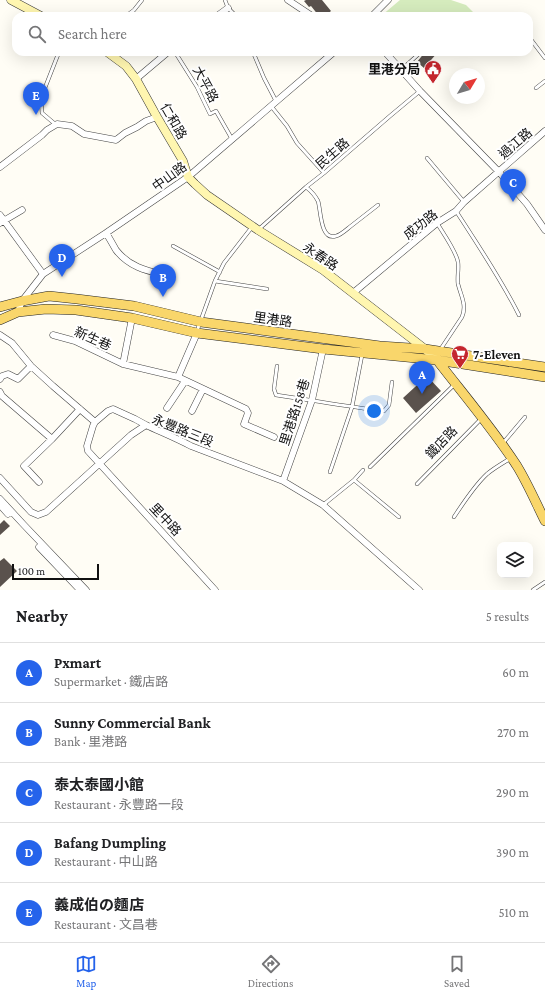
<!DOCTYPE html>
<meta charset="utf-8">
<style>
:root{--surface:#fff;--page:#f6f6f6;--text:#202124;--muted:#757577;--line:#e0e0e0;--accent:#2563eb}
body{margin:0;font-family:"Crimson Pro","Noto Sans TC","Noto Sans JP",serif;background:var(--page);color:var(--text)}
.controls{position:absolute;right:12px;bottom:12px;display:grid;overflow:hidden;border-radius:8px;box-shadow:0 4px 16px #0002}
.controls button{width:36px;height:36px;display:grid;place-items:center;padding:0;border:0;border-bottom:1px solid var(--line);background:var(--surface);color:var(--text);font:20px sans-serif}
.compass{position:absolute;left:449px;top:68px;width:36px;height:36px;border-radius:50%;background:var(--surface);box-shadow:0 4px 16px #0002;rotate:52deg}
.scale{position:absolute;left:12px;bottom:10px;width:87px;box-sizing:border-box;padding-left:4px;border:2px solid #111;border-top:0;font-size:11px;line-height:14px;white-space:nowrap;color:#111;-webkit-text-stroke:3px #fff;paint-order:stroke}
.you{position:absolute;left:374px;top:411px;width:14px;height:14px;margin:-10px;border:3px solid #fff;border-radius:50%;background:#1a73e8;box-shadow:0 0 0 6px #1a73e833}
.badge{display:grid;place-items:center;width:26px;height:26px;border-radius:50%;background:var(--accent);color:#fff;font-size:13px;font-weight:700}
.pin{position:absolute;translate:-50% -33px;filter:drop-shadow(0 1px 2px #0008)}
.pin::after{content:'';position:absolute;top:21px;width:14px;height:12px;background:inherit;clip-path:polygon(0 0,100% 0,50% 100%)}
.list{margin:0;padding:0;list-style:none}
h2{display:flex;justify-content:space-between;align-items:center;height:52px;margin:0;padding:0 16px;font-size:17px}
h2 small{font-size:13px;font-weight:400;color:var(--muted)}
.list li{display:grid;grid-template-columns:26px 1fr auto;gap:12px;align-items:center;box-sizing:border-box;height:60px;padding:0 16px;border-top:1px solid var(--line)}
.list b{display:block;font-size:15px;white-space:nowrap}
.list p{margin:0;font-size:13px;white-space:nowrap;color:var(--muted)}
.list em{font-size:13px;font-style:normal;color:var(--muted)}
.icon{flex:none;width:22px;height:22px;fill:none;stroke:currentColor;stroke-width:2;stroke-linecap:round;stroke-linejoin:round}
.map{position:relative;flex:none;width:545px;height:590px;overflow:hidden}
.search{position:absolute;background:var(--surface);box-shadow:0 4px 16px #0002;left:12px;right:12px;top:12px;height:44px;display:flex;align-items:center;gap:10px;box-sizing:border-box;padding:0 14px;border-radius:12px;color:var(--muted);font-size:15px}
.sheet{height:352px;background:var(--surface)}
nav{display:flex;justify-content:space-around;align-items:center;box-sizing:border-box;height:56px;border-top:1px solid var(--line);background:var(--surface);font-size:11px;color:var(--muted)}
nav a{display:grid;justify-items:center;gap:2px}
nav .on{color:var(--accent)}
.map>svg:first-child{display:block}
.green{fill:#d5ebbd}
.building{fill:#5a524d}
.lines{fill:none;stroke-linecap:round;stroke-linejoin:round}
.lane-casing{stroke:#444;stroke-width:4}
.street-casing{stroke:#444;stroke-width:7}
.secondary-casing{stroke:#333;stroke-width:9}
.primary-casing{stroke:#222;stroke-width:10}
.lane{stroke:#fff;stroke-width:3}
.street{stroke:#fff;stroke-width:6}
.secondary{stroke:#fff6b0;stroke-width:8}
.primary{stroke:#f9d66b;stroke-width:9}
.labels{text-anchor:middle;stroke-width:4;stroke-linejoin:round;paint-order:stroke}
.poi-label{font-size:13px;font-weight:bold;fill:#111;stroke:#fff;text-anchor:end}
.street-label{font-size:13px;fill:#111;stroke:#fff}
</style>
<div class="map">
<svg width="545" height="590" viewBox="0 0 545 590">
<rect width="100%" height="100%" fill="#fffdf5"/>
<path class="green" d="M400,0h51l15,5 11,11h-96z"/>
<path class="building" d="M306,0h16l9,11 -6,5h-6l-8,-10 -2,1 -5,-6z
M425,52h13l-14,16 -7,-6z
M427,376l14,15 -25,22 -13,-15z
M4,520l6,6 -10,9v-11z
M4,558l13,13 -17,16v-26z"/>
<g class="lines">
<defs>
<path id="lane" d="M225,0l3,8 8,8
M126,16l8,-6 8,-10
M529,37l16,21
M175,52l22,35 13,27 6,-3 16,28
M253,52l11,26 12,23
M401,70l20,-18
M536,88l9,-7
M271,106l16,20 10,17 27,30
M55,124l-13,-11 -1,-15 18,-46
M427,158l37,44
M306,187c5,4 9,8 12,14 3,9 2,40 18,35 5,-1 11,-7 15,-10 9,-7 18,-14 27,-21
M456,211c22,34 45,68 63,104
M437,223c6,10 19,28 21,39 1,7 -1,15 0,22 3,12 9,21 4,33l-22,33
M259,229l47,-42 18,-14 66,-57 30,-25
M173,246l47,26
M215,281l52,8
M197,331l18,-50 9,-18 28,-36
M277,366l-3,23 2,6c36,5 72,12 108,16l5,-6 3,-23
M503,443l22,-26
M370,467l85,-83
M330,472l22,-65 10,-52
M354,480l45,37
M417,484l64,-65
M323,505l31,-25 9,-10
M454,517c10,-15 20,-31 33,-43 7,-6 16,-11 24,-16
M533,590l12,-8"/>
<path id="street" d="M288,0l24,16
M217,16l11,-8
M372,16l16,-16
M385,52l35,39 79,81 28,32 18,26
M136,79l32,-27
M0,167l42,-32 5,-5 10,-6 15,2 12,8 32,6 9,-7 12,-6 9,-6 11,-4
M0,215l43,59
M0,223l22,-13
M106,233c4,6 7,12 10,17 14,18 32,21 53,26
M353,293l84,-70 19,-12 8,-9 81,-71
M18,312l4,-11 21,-27 63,-41 82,-56 146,-125
M0,335l12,8 19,23 22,20 42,36
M53,335l22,6 48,23 55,13 68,32 2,4 -4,11 30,13
M123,364l9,-46
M178,377l19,-44
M0,379l2,-3 6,-2 10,5 13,-13
M0,392l2,4 50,43
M167,408l18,-27
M192,411l11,-22
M146,425l-11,-6 -22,-10 -5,2 -13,11 -2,4 -6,20 1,5 127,139
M0,478l31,34 7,3 8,-3 85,-77 15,-10c15,7 30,13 45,21l92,35 40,24 96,85
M283,481l29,-81 11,-51
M39,482l-15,-16 28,-27 28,-30
M0,499l24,26 62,65
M0,505l8,9
M39,547l41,43"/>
<path id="secondary" d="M11,0l30,16
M107,52l19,14 10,13 21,38 26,44 5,16 7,7 12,11 51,35 65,40 102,79 12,11"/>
<path id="primary" d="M0,307l22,-6 27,-5 28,3 57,7 67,16 179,24 45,3 120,18
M0,320l18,-8 28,-3 30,1 56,8 65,15 126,16 114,11 108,17
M437,360c27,35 56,69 80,106 11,18 19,37 28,55"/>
</defs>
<use href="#lane" class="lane-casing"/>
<use href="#street" class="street-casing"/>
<use href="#secondary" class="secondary-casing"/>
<use href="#primary" class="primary-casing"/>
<use href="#lane" class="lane"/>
<use href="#street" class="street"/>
<use href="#secondary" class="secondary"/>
<use href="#primary" class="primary"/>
</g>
<defs>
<symbol id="civic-pin" viewBox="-11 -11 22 30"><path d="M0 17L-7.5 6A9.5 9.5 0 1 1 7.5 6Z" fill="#c4262e" stroke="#fff"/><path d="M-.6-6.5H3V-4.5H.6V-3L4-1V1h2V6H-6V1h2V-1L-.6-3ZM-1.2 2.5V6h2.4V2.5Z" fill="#fff"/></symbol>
<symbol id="supermarket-pin" viewBox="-11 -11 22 30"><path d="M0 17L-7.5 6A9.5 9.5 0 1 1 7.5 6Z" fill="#c4262e" stroke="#fff"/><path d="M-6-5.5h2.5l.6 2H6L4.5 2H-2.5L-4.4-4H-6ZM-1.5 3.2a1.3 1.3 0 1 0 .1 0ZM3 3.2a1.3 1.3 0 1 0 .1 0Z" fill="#fff"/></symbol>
</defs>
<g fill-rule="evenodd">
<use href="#civic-pin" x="423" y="59" width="20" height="27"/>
<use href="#supermarket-pin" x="450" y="344" width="20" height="27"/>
</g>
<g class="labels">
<g class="poi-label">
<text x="420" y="74">里港分局</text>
<text x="473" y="359" text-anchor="start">7-Eleven</text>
</g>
<g class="street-label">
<text transform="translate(206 84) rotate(62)" y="5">大平路</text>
<text transform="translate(174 121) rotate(60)" y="5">仁和路</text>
<text transform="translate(515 143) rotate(-41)" y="5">過江路</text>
<text transform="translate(332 153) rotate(-41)" y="5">民生路</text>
<text transform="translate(169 176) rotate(-36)" y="5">中山路</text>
<text transform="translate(420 224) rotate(-38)" y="5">成功路</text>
<text transform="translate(321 256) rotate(34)" y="5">永春路</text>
<text transform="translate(273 319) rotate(8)" y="5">里港路</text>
<text transform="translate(93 338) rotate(24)" y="5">新生巷</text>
<text transform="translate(294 412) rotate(-72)" y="5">里港路158巷</text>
<text transform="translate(183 430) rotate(22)" y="5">永豐路三段</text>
<text transform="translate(441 442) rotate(-46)" y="5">鐵店路</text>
<text transform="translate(166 519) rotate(47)" y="5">里中路</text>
</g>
</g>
</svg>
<div class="controls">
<button><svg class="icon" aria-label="layers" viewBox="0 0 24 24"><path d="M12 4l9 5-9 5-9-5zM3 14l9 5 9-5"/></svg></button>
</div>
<svg class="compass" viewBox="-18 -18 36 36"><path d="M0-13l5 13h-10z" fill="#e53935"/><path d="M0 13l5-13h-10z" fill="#757577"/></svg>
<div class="scale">100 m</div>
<div class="you"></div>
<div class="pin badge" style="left:422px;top:394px">A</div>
<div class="pin badge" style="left:163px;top:297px">B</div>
<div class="pin badge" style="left:513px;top:202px">C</div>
<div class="pin badge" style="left:62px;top:277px">D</div>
<div class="pin badge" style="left:36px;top:115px">E</div>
<div class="search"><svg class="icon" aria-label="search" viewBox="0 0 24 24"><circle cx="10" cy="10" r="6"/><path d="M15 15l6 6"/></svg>Search here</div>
</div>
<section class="sheet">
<h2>Nearby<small>5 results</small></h2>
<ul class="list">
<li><span class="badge">A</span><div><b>Pxmart</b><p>Supermarket · 鐵店路</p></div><em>60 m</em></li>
<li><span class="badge">B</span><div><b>Sunny Commercial Bank</b><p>Bank · 里港路</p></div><em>270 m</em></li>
<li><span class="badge">C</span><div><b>泰太泰國小館</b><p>Restaurant · 永豐路一段</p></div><em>290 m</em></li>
<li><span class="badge">D</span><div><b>Bafang Dumpling</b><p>Restaurant · 中山路</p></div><em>390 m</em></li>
<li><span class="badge">E</span><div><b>義成伯の麵店</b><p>Restaurant · 文昌巷</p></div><em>510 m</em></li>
</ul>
</section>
<nav>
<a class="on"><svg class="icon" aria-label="map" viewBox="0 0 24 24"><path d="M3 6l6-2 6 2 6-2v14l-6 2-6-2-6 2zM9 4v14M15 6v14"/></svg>Map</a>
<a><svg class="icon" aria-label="directions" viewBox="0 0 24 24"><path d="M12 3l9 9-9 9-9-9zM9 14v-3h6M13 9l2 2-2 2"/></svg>Directions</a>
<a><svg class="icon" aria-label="saved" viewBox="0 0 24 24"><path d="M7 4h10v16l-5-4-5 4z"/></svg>Saved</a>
</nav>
